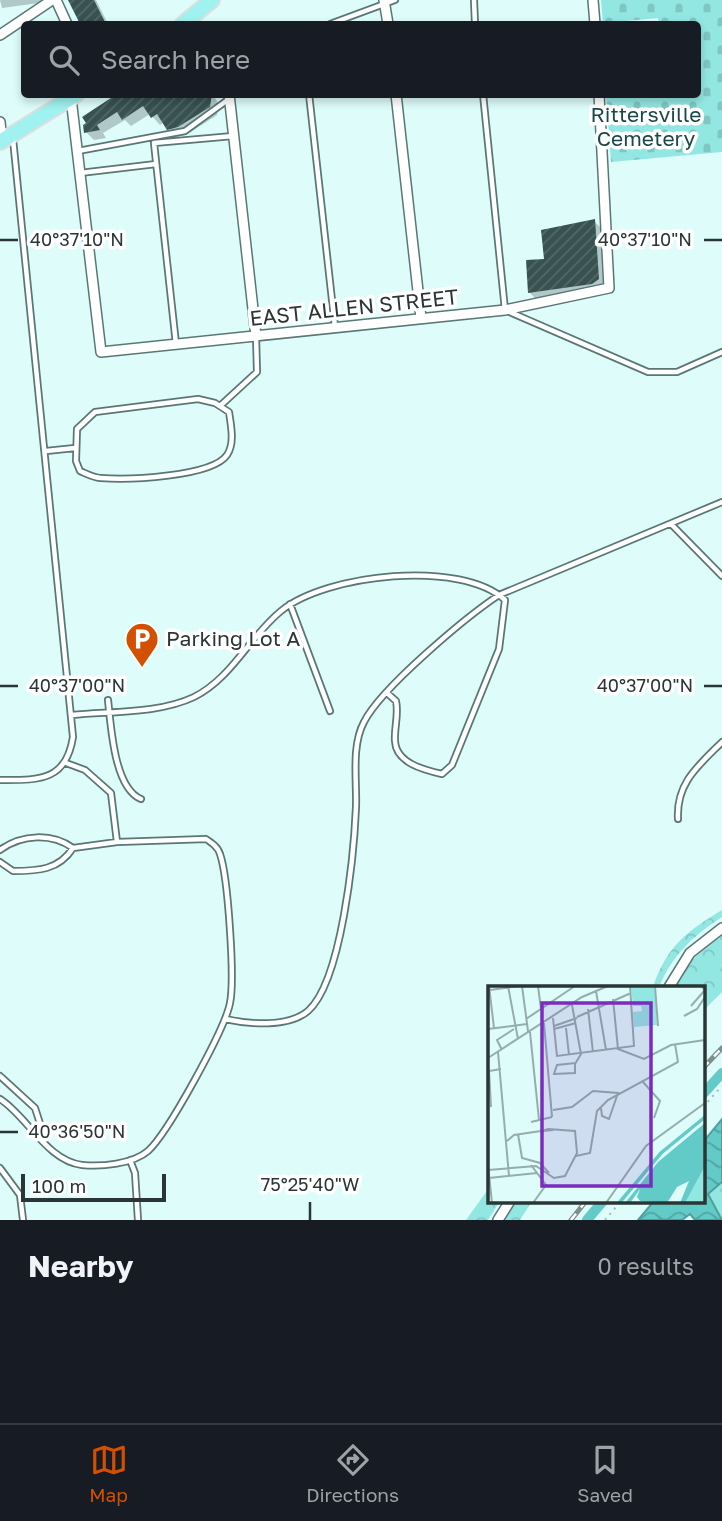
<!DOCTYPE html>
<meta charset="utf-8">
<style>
:root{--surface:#171b24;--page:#242831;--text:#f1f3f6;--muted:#9ea1a6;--line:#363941;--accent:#d35000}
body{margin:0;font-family:"Golos Text",sans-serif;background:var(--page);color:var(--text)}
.scale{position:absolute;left:21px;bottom:18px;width:145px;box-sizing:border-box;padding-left:7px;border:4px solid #2a3635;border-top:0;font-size:19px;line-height:24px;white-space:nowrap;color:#2a3635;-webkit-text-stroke:5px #fff;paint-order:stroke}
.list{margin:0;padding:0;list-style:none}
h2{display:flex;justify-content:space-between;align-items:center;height:91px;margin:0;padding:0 28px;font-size:30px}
h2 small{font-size:23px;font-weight:400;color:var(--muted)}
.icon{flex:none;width:38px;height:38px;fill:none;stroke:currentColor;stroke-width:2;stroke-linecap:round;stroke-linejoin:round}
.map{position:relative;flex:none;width:722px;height:1220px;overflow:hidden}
.search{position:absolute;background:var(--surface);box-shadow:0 4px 10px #0003;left:21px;right:21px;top:21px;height:77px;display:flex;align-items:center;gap:18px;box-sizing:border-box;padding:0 24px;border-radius:7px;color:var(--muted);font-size:26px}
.sheet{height:203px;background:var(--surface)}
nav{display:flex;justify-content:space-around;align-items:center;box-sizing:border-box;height:98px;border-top:2px solid var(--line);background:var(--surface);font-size:19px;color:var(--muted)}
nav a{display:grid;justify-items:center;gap:4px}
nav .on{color:var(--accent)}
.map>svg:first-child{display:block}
.forest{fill:url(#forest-crowns)}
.cemetery{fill:url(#cemetery-stones)}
.water{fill:url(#water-waves);stroke:#519e9b;stroke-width:2}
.shadow{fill:#0003}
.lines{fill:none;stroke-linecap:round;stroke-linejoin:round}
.canal{stroke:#62cac7;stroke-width:10}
.building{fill:url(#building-hatch)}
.service-casing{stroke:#5b7775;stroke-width:8}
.minor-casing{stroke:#5b7775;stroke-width:12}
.primary-casing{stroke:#dddfdf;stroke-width:18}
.path{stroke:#a1b9b8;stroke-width:2;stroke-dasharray:2 5;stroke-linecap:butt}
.service{stroke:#fff;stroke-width:4.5}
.minor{stroke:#fff;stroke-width:9}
.primary{stroke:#9ff2ef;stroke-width:14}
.rail-casing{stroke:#7b908e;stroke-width:5}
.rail{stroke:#fff;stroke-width:2.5;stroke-dasharray:8;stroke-linecap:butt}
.ticks{fill:none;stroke:#2a3635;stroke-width:2.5}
.labels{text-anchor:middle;stroke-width:7;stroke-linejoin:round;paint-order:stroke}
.park-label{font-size:21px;fill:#194847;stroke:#fff}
.street-label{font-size:21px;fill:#2a3635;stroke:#fff}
.poi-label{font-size:21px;fill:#2a3635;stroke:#fff;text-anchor:start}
.inset-river{fill:none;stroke:#62cac7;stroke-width:3.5}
.inset-road{fill:none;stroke:#95adab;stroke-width:2}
.view{fill:#7b2cbf;fill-opacity:0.15;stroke:#7b2cbf;stroke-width:3.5}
.inset-edge{fill:none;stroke:#2a3635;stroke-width:3.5}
.ticks-label{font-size:18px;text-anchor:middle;fill:#2a3635;stroke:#fff;stroke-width:7;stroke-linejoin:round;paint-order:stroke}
</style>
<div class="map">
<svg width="722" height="1220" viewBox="0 0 722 1220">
<defs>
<pattern id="forest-crowns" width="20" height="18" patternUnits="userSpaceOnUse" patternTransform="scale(1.75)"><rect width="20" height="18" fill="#93e7e3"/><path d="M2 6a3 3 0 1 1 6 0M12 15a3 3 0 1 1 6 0" fill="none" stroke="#7fc7c3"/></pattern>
<pattern id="cemetery-stones" width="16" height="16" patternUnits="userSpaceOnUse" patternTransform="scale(1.75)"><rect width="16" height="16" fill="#93e7e3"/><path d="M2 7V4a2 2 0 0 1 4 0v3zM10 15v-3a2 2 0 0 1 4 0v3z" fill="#7fc7c3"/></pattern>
<pattern id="water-waves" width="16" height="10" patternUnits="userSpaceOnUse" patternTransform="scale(1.75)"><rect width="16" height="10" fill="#62cac7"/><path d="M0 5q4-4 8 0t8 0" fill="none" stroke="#51a5a2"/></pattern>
<pattern id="building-hatch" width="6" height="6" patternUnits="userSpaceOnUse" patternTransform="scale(1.75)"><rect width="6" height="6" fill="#385251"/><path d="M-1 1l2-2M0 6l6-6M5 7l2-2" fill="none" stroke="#536968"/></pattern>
</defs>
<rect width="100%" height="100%" fill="#ddfcfa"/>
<path class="forest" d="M722,910v7c-29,19 -50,38 -63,70h-6c14,-41 33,-55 69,-77z
M722,934v58l-19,19v-24h-28l17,-27z
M722,1182v38l-15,-26z
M489,1188v13h11l-12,19h-22z
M513,1201h19l-12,19h-19z"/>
<path class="cemetery" d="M601,0h121v152l-111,10 -5,-67 92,-1v-70h-39l-1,-6 -55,5z"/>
<path class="water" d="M722,1119v63l-14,12 14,26h-27l-5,-6 -8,6h-44l16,-19h49v-59z"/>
<path class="shadow" d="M0,0h54v1l-52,7z
M70,0h26l12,24h-26z
M120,94h93l6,11 -2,10 -31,20 -10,2 -12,-15 -4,3 -10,-11 -19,12 -6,-6 -22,13 3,5 -12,2 -8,-8z
M594,221l8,8 5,58 -69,14 -8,-8 16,-32z"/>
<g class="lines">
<path class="canal" d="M703,1094l19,-21
M587,1220l16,-19"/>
</g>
<path class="building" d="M68,0h26l12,24h-26z
M117,94h95l-2,13 -32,20 -11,3 -10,-16 -6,4 -8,-12 -21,14 -5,-8 -20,13 3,5 -16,3 -1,-8 3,-2 -4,-6z
M595,219l4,60 -7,5 -64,9 -2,-33 18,-1 -3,-29z"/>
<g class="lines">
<defs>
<path id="service" d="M474,0l1,24
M330,24l65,-24
M309,94l26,233
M483,94l22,216 143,62h29l45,-20
M78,151l107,-20 44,-32
M80,173l76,-9
M176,344l-22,-201 79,-7
M198,399l17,4 14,9c2,14 6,31 -2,43 -15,22 -100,25 -126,23 -7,0 -14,-4 -21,-7l-4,-10 1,-32 18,-17z
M220,406l37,-34 -1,-36
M46,451l29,-3
M671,524l51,52
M290,604l40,107
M108,700c3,26 6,88 33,99
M72,715c39,-4 86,-1 122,-18 38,-19 55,-60 87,-86 45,-37 180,-52 224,-11l-6,49 -47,116 -10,9c-18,-4 -46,-11 -47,-33 -1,-14 4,-26 1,-40l-9,-8
M66,763l19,7 26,23 6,49
M0,780c38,0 66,2 73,-43l-60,-598
M678,819c-2,-36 20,-53 44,-77
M0,850c22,-16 52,-17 73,-2l44,-6 89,-3c6,4 12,8 14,15 8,23 15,125 10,149 -5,26 -62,130 -82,148 -15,13 -47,16 -66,14 -35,-4 -55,-49 -82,-66
M0,862l13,9c25,0 46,-1 60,-23
M225,1019c23,5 63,9 83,-8 34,-30 46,-158 48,-204 1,-26 -5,-61 8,-85 17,-34 102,-105 135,-127l223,-93
M0,1076l35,32 10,31
M130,1160l5,13 3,47
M0,1168l20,27 3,25"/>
<path id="minor" d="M56,0l11,24
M384,0l4,24
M593,0l2,24
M0,35l52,-35
M229,94l27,242
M396,94l25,224
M71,98l30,254 404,-42 104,-22 -10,-194
M0,122l2,18
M669,987l21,-34 32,-25
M498,1220l12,-19"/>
<path id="primary" d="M183,24l29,-24
M0,142l77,-48"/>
</defs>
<use href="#service" class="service-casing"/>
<use href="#minor" class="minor-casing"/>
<use href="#primary" class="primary-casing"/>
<path class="path" d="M703,1107l19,-21
M605,1220l16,-19"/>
<use href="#service" class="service"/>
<use href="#minor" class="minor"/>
<use href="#primary" class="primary"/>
<defs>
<path id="rail" d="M703,1068l19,-20
M571,1220l15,-19"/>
</defs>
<use href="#rail" class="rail-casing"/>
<use href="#rail" class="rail"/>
</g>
<path class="ticks" d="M0,240h18M704,240h18M0,686h18M704,686h18M0,1132h18M310,1202v18"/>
<defs>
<symbol id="parking-pin" viewBox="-11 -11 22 30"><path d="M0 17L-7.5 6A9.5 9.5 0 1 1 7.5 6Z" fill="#d35000" stroke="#fff"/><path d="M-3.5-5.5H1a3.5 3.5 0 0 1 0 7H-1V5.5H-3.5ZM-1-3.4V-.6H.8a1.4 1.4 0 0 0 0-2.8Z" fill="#fff"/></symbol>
</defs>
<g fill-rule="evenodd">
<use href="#parking-pin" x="123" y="620" width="38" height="52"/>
</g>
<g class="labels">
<g class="park-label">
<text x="646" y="122">Rittersville<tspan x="646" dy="24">Cemetery</tspan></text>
</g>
<g class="street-label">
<text transform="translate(354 308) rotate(-6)" y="7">EAST ALLEN STREET</text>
</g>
<g class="poi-label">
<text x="166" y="646">Parking Lot A</text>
</g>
</g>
<g transform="translate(488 986)">
<rect width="217" height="217" fill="#ddfcfa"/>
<path d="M217,180v37h-20l16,-30z" fill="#93e7e3"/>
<path d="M167,0l2,39 -23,2 -1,-15 9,-1 -1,-5h-8l-2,-18z" fill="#93e7e3"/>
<path d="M217,137v43l-20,37h-5l9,-22 -12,6 -10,16 -27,-2 -3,-4 3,-8 -10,14h-5l33,-41z" fill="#62cac7"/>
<path class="inset-river" d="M131,217l42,-50 44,-36"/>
<path class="inset-road" d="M1,0l5,42M20,0l10,53M34,0l6,45M50,0l3,23M167,0l3,40M2,4l30,-4M108,5l10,59M125,13l5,50 26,10 27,-14 34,-5M84,19l9,49 -6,10M203,20l14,-16 -4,-4M100,23l5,43M196,30l13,-7 8,-12M89,31l54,-24M65,32l4,38 77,-10 -4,-60M38,33l49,-33M56,37l8,94M66,40l23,-8M78,42l3,27M0,43l39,-5M66,43l22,-6M42,46l9,88M14,64l-5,-10 17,-11M10,66l11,124M0,72l94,-61 26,-11M87,77v10l-21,1 3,-9zM155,96l17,19 -6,17M3,121l-2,-36 12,-2M65,124l19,-3 21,-16 25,2 -9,26 -7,-3 -1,-8M43,136l21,-5M30,148l4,24 18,5 9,10M19,155l7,-6 27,-4M88,170l14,-3 7,-42 11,-11 70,-38 -3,-18M0,179l4,38M43,179l15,20 -13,18M0,184l48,-4 18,12 11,-2 12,-23 -2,-22 -27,-2 -6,2 11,-1M1,192l48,-5M118,217l40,-57 59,-43"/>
<path class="view" d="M54,17h109v183h-109z"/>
<rect width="217" height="217" class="inset-edge"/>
</g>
<g class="ticks-label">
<text x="77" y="246">40°37'10"N</text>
<text x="645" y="246">40°37'10"N</text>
<text x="77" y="692">40°37'00"N</text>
<text x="645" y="692">40°37'00"N</text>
<text x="77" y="1138">40°36'50"N</text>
<text x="310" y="1191">75°25'40"W</text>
</g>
</svg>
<div class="scale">100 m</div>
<div class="search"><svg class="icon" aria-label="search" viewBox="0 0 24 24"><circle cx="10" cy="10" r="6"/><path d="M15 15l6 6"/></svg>Search here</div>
</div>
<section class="sheet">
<h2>Nearby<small>0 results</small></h2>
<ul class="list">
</ul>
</section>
<nav>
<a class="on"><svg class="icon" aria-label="map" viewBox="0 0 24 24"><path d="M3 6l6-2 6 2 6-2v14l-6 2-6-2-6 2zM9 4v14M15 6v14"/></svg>Map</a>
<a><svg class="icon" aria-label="directions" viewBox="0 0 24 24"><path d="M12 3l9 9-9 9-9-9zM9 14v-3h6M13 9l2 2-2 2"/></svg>Directions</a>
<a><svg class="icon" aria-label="saved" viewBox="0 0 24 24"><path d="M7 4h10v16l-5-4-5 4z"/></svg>Saved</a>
</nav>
